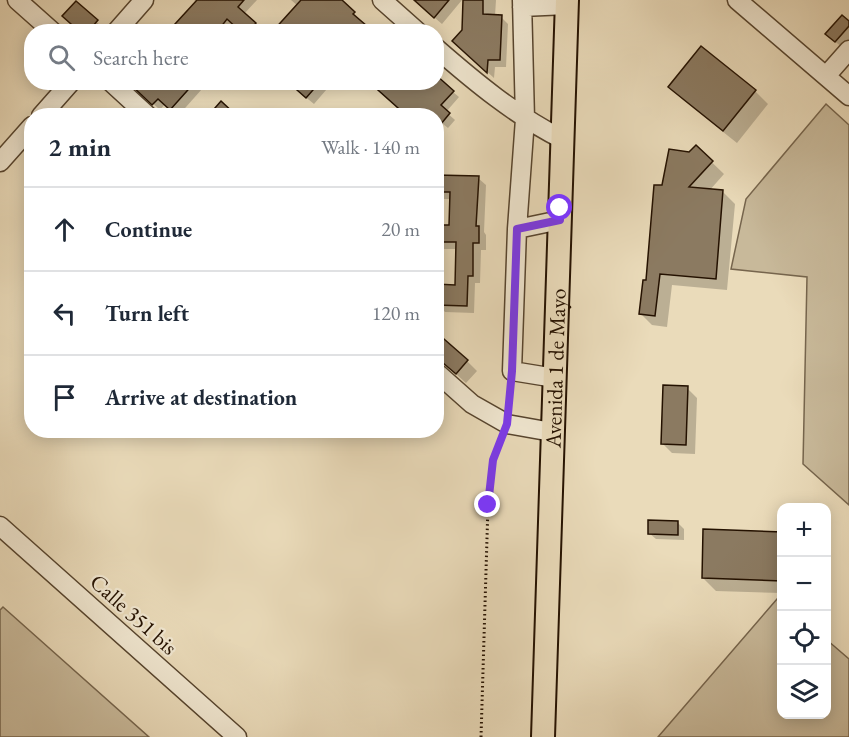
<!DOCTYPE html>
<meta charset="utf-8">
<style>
:root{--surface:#fff;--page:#f2f2f3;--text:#1f2937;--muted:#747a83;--line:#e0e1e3}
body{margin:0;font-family:"EB Garamond",serif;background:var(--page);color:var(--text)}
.controls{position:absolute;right:18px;bottom:18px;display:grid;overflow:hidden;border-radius:12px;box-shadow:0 3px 15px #0003}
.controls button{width:54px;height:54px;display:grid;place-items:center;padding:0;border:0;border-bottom:2px solid var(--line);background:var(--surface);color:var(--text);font:30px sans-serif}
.stop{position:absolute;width:18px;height:18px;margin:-14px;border:4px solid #7c3aed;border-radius:50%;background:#fff}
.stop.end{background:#7c3aed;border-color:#fff;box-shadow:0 2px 6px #0008}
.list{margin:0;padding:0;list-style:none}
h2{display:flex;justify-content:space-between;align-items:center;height:78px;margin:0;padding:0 24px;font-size:26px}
h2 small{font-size:20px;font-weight:400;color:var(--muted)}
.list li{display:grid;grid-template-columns:39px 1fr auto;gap:18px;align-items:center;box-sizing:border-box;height:84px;padding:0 24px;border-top:2px solid var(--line)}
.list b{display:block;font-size:22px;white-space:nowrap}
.list em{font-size:20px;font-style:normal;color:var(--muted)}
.icon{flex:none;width:33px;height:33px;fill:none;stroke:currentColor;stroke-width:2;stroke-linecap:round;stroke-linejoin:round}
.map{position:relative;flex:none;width:849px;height:737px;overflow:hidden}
.search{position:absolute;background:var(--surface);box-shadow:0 3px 15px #0003;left:24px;top:24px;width:420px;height:66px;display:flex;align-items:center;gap:15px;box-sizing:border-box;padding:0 21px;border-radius:24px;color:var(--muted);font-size:22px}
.panel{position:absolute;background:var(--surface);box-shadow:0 3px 15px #0003;left:24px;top:108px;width:420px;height:330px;border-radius:24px}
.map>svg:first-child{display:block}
.green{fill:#c8b99a;stroke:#76654d;stroke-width:1.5}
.shadow{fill:#0003}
.building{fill:#8b7a61;stroke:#241100;stroke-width:1.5}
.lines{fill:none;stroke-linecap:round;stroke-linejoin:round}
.minor-casing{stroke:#56442e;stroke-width:21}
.major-casing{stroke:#241100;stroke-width:26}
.path{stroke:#241100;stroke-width:3;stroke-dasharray:1.5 3;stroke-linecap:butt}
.minor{stroke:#f1e8d2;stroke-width:18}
.major{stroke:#eadbba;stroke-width:22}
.route{stroke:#7c3aed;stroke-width:8}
.labels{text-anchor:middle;stroke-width:4.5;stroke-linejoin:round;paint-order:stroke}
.street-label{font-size:22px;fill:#241100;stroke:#f1e8d2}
</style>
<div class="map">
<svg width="849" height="737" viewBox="0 0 849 737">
<rect width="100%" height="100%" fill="#eadbba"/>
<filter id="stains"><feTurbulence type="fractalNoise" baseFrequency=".00333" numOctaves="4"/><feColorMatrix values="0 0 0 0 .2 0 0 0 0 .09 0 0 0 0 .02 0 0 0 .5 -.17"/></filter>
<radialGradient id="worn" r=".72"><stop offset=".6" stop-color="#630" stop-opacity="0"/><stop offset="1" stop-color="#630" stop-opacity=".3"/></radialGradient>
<path class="green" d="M826,104l23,21v380l-46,-41 4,-187 -76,-8 15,-70z
M777,599l5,4v111h44l1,-74 22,19v78h-191z
M3,607l146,130h-149v-127z"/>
<path class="shadow" d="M194,0h63l-13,14 20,18h-79l12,-30z
M291,0h45l18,13 6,7 -1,1 -61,-15z
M414,0h48l-20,24z
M464,0h32l-1,16 6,1 7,7 -2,43h-11l-1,11 -33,-30 2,-17z
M76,3l27,25 -3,4h-19z
M849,23v16l-7,8 -9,-7z
M702,48l53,43 13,13 -31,39 -54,-43 -13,-13z
M130,82h75l-5,6 2,1 -24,27 -13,-12 -5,6z
M302,82h31l-19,22 -11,-9z
M453,92l6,5 -13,15 9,8 -7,8 -10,-8 -2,2v-6h-8z
M312,109l8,7h-14z
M696,147l28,27 -15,17 14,1 12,12 -8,86 -55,-5 -5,42 -15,-2 -12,-12 24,-126z
M436,177l42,1 8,7 -2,47 2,3v15h-5l-1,33h-5l-1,30 -29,-1 -7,-8 18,-18 1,-37h-21v-23l14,1 1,-28h-11l-4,-3z
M436,356l31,5 10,10 -11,12z
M687,388l10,10 -2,56 -23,-1 -10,-10z
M678,523l6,6v11l-28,-1 -7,-6z
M782,533v60l-66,-2 -13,-13z"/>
<path class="building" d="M197,0h47l-6,7 18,16 -8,9h-7l-14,-13 -10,13h-34l-8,-8z
M301,0h41l13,12 -2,2 21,18h-102z
M414,0h35l-15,18z
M463,0h20v14l19,1 -2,45h-12l-1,13 -35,-32 10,-11z
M76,1l22,19 -10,12h-8l-18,-16z
M842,15l7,6v5l-14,16 -10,-8z
M701,46l55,44 -33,41 -55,-44z
M436,75l18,16 -13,14 9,8 -9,11 -5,-4v-4h-29l-38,-34h67z
M128,82h67l-25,28 -12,-11 -6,6z
M288,82h32l-14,16z
M221,101l16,15h-29z
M696,145l17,16 -24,26 34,3 -7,89 -56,-5 -5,42 -16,-2 4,-34h3l8,-95h8l7,-36 20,3z
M436,175l43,1 -3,50h3v17h-6v33h-5l-1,30 -31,-1v-21l19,1 1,-43h-20v-17h13l1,-33h-14z
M436,332l32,28 -12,14 -20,-17z
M663,385l25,1 -2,59 -25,-1z
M648,520l30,1v14l-30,-1z
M703,529l79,3v49l-80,-3z"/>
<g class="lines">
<defs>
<path id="minor" d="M17,0l36,32
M382,0l36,32
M522,0l3,119 -8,110 -5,142 43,7
M737,0l112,96
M522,7l45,-2
M116,32l28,-32
M436,48c39,34 80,68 126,91
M826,76l23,-26
M111,82l37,34
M41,116l30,-34
M0,162l32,-36
M517,229l43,-9
M436,372l36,32 35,20 45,8
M0,526l237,211"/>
<g id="major">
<path id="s1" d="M543,737l24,-737"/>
</g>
</defs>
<use href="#minor" class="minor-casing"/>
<use href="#major" class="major-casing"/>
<path class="path" d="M509,405l1,-18
M481,737l7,-232 5,-45 9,-23"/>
<use href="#minor" class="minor"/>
<use href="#major" class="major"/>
</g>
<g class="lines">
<path class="route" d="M488,505l5,-45 14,-36 5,-53 5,-142 43,-9v-12"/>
</g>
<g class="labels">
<g class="street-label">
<text dy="8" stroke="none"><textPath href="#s1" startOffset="369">Avenida 1 de Mayo</textPath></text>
<text transform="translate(134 614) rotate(42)" y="8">Calle 351 bis</text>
</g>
</g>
<rect width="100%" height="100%" filter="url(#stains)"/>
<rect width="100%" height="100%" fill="url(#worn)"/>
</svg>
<div class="controls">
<button>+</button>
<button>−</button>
<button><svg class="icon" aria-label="locate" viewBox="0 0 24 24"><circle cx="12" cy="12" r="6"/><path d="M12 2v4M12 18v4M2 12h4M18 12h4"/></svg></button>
<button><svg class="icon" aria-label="layers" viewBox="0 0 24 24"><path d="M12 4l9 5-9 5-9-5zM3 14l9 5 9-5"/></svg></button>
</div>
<div class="stop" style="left:560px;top:208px"></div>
<div class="stop end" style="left:488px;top:505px"></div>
<div class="search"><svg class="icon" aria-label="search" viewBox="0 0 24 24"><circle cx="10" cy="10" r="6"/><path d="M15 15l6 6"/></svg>Search here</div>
<section class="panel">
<h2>2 min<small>Walk · 140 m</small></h2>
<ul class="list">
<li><svg class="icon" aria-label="ahead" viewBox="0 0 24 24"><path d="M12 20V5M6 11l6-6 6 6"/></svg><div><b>Continue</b></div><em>20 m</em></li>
<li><svg class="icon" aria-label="left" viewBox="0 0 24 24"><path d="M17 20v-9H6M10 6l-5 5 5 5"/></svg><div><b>Turn left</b></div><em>120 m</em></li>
<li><svg class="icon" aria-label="arrive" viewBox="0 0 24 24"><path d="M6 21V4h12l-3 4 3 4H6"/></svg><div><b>Arrive at destination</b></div></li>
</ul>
</section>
</div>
